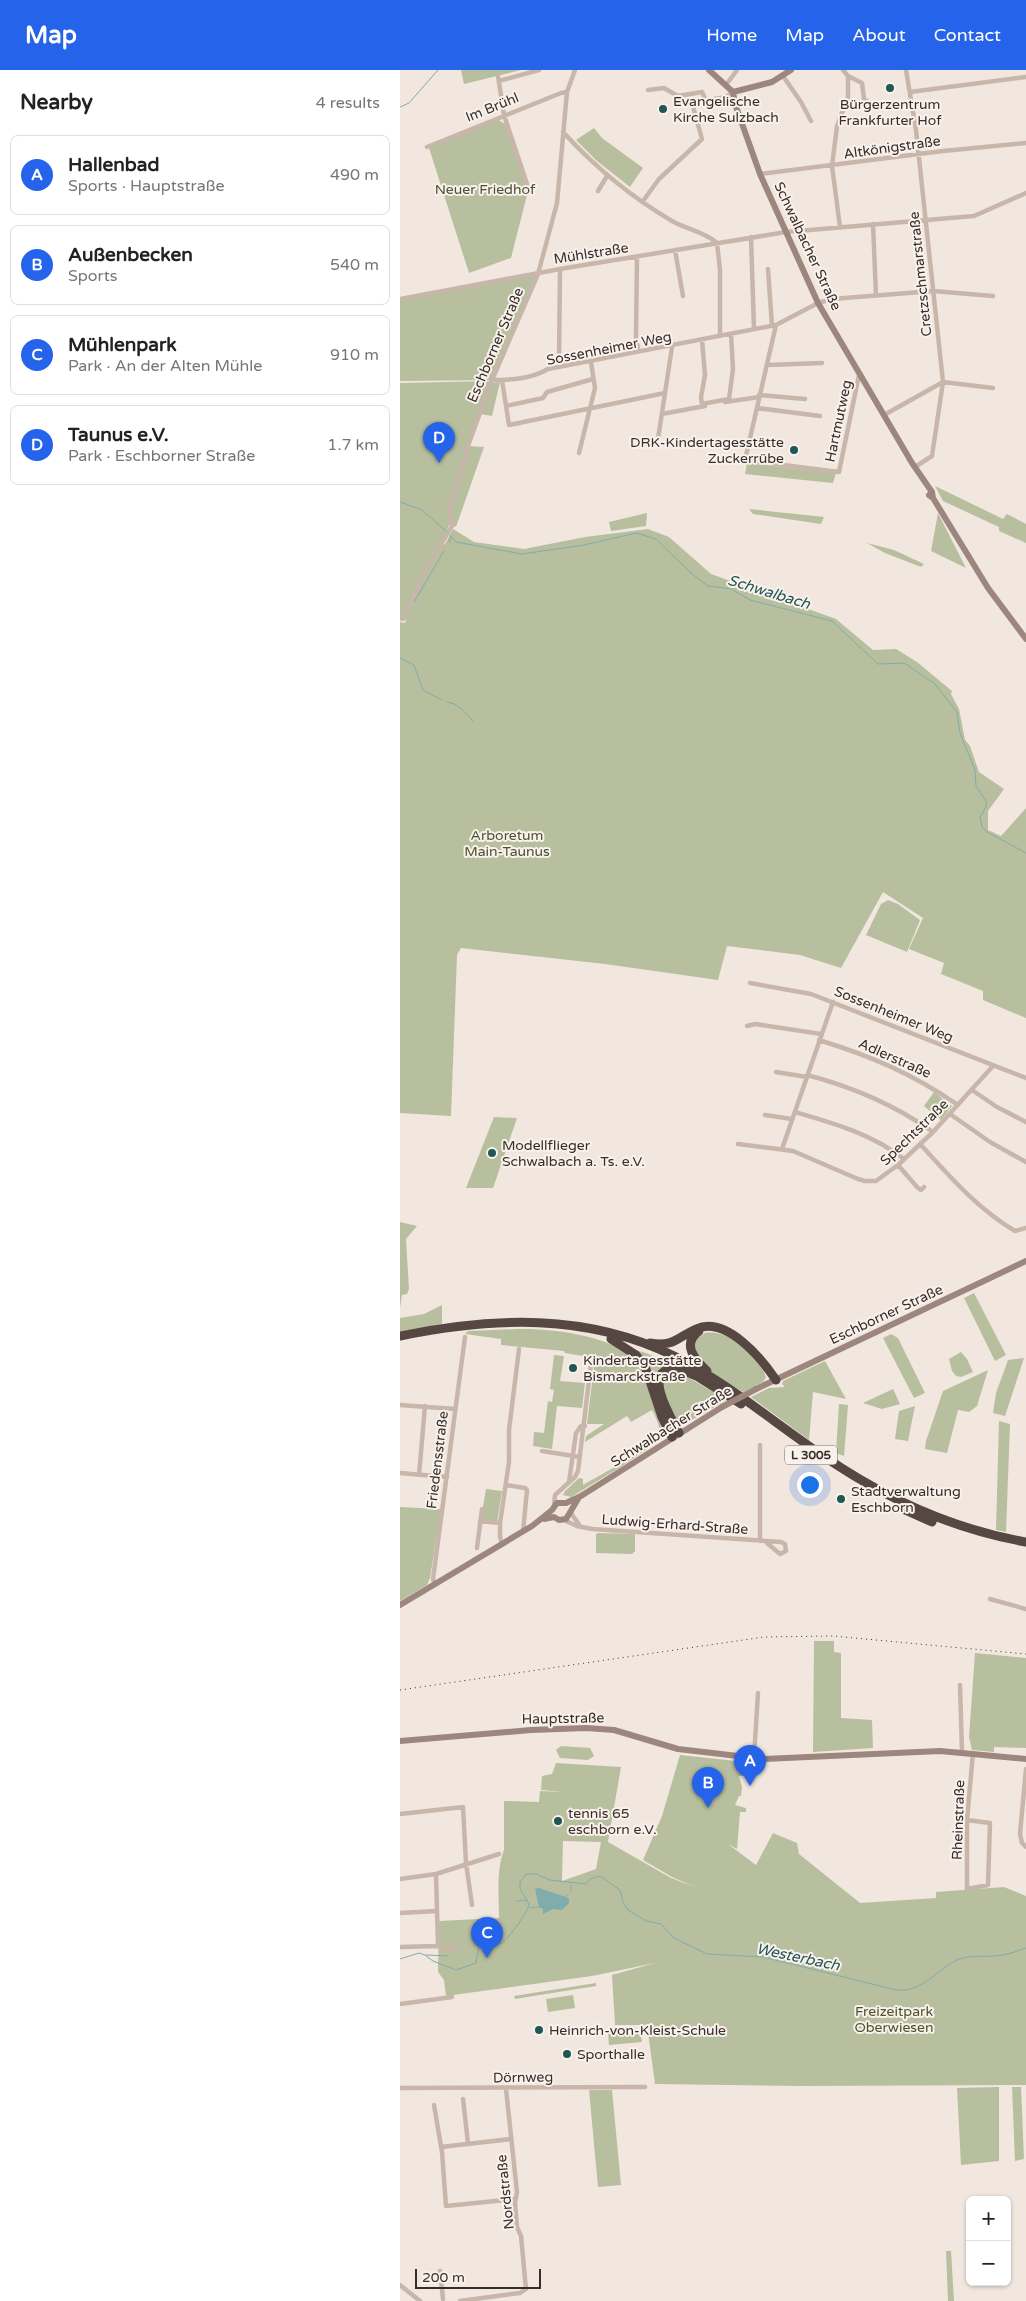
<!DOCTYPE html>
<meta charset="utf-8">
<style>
:root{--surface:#fff;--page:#f2f2f2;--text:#222;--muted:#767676;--line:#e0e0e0;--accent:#2563eb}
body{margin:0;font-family:"Varela Round",sans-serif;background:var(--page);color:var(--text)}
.controls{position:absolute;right:15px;bottom:15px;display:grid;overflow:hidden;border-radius:8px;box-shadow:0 1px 4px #0004}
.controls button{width:45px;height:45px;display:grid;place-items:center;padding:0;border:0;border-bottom:1px solid var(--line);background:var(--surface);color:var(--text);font:25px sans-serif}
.scale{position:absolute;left:15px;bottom:12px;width:126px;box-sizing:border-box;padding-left:5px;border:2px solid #372d2a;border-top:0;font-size:14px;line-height:18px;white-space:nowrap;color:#372d2a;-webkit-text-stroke:4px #f9f1eb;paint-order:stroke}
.you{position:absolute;left:409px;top:1414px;width:18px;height:18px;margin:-12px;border:4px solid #fff;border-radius:50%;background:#1a73e8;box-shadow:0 0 0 8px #1a73e833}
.badge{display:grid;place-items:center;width:32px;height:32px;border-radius:50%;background:var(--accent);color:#fff;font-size:16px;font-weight:700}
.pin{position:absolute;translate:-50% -41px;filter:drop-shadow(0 1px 2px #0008)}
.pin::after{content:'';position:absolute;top:26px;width:18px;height:15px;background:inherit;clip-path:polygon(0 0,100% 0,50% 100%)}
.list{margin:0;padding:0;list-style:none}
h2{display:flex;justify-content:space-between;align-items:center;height:65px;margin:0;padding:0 20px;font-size:21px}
h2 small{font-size:16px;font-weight:400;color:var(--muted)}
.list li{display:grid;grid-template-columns:32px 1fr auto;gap:15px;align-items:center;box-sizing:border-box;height:80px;margin:0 10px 10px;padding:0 10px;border:1px solid var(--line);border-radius:8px}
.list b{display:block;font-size:19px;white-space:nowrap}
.list p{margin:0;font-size:16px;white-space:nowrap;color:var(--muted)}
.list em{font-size:16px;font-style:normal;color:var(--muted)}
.map{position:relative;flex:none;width:626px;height:2231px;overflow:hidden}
header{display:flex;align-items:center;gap:30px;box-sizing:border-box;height:70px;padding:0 25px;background:var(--accent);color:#fff}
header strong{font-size:24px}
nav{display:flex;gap:28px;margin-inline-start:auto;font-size:18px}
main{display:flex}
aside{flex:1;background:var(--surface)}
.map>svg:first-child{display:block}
.green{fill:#b7bf9f;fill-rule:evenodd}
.water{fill:#80acab}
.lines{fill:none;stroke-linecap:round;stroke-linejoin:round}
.stream{stroke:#80acab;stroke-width:1}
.street{stroke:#c8b6ab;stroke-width:4.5}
.secondary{stroke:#9c867d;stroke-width:6}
.highway{stroke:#574742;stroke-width:9}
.rail{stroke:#372d2a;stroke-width:1;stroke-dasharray:1 4;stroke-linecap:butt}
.secondary-bridge{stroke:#9c867d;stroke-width:6}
.poi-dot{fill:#225655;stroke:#f9f1eb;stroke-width:2}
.labels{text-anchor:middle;stroke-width:4;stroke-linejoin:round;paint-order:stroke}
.shield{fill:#f9f1eb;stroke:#716864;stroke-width:1}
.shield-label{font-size:12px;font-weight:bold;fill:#372d2a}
.poi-label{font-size:14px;fill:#372d2a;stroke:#f9f1eb;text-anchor:start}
.street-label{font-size:14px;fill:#372d2a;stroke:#f9f1eb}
.park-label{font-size:14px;fill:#49532f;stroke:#f9f1eb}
.water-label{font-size:15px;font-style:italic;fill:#225655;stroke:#f9f1eb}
</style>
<header>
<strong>Map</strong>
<nav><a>Home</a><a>Map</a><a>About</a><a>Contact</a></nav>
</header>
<main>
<aside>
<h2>Nearby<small>4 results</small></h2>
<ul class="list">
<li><span class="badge">A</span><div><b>Hallenbad</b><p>Sports · Hauptstraße</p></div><em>490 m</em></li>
<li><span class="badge">B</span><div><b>Außenbecken</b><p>Sports</p></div><em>540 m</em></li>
<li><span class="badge">C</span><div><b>Mühlenpark</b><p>Park · An der Alten Mühle</p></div><em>910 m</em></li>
<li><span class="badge">D</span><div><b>Taunus e.V.</b><p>Park · Eschborner Straße</p></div><em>1.7 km</em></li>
</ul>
</aside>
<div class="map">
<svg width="626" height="2231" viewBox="0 0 626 2231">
<rect width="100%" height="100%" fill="#f1e7df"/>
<path class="green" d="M61,0h60l-57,14z
M97,49l8,5 23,67 -17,67 -42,15 -40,-125z
M194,58l8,10 41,30 -13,19 -33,-26 -21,-21z
M138,204l-46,106 -92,1v-82z
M91,311l-22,65 15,1 -28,80 -6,-4 -9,22 4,-1 8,-15 21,13 50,7 61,-12 63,-8 21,8 42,37 125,45 37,31 23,-1 21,13 35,29 -1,3 8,15 6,31 5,6 9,26 25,17 -16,22v19l13,6 25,-28v210l-43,-18v-9l-42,-17 3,-11 -35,-14 14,-31 -40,-26 -42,76 -41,-13 -73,-9 -9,34 -113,-16 -144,-16 -4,7 -6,161 -51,-3v-491l5,1 1,-4 -6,2v-238z
M100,312l-8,34 -11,-2 10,-31z
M347,393l89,10 -3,10 -88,-9z
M535,416l68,33 4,-5 19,10v19l-27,-12v-4l-56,-26z
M349,439l75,8 -3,7 -68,-10z
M247,443l-1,13 -35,5 -2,-9z
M538,443l28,55 -35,-17z
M467,473l27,7 30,14 -3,3 -36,-14z
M488,830l10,4 22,16 -13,32 -41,-17 15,-31z
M534,1022l18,14 -11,14 -17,-14z
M94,1047l23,1 -24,70h-27z
M0,1152l17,4 -11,13 3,50 -2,5 -5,1 -2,13z
M574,1223l32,62 -11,6 -31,-63z
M42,1235v19l-42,8v-14l24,-4z
M118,1259c34,-1 99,7 122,35 7,7 21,55 25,68l-3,7 -43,29 -48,29 -8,-2 2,-4 14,-13 4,1v6c15,-9 69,-37 76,-49 3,-6 -4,-21 -7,-26l-21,12 -4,-6 -42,26 1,-6 18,-12h-17l8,-66 -30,-5 -1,-2 -63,-6v-6l-36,-5 3,-3z
M305,1263c25,-4 54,22 61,44l-3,5 -20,10c-18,-12 -52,-26 -48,-52z
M491,1264l7,4 27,55 -11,5 -31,-60z
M228,1278l18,5 28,12 -9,2 -9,16 -6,-17z
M561,1282l6,7 6,13 -12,5 -5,-1 -4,-5 -3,-12z
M154,1285l10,1 -4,25 25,2 -3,25 -25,-2 -5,43 -19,-3 1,-14 10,1 4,-32 4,1 2,-12 -4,-1z
M624,1288l-19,58 -12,-3 3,-20 12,-33z
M425,1291l21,38 -33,-7 -4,48 -58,-43 18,-9 16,-1 -3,-3 1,-3z
M588,1300l-11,36 -8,6 -11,-2 -11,43 -22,-4 1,-8 17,-50z
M279,1302l48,28 -42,24 -8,-1 -11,-25 -5,-18 5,-7z
M493,1319l7,15 -18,5 -19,-6z
M439,1334l9,1 -4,51 -8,-3z
M515,1336l-7,35 -13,-2 4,-28z
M599,1351l11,3 -4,108 -10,-2z
M86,1419l16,2 -5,31 -16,-3z
M0,1437l41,2 -11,69 -3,7 -27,16z
M198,1463l37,1v17l-3,3 -36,-1v-19z
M414,1571h20v11l7,1v65l31,2 1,28 -60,4z
M575,1583l51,5v90l-32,-1v5l-22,-2 -3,-13z
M161,1676l29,2 4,8 -6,4 -28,-2 -4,-8z
M280,1685l74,8v6l-8,-1 -1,8h-6l3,11 -1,9h-2l-4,9 11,3v4h-6l-3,37 -9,-5 28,21 17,-32 24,10 2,11 61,49 76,-5v-6l68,-5 22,9v189l-225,1 -146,-2 -8,-59h-32l-3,-50 43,-12 -63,13 -146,20 -2,-16 -6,-8 1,-51 60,-3c0,-21 -3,-48 5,-68v-49l35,1 1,-11 25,1 -24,-2 1,-14 10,-2 4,-11 65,4 -13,75 63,36 24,9 -23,-10 -29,-17 19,-44zM163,1771l38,1 -5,27 -34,12z
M196,1913v3l-81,13 -1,-3z
M173,1925l2,13 -27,4 -2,-13z
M240,1959l2,13 -33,3 -1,-12z
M599,2017v74l-38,4 -4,-77z
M612,2017h9l3,72 -9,2z
M189,2020h23l9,95 -23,2z
M546,2181h5l3,50h-6z"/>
<path class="water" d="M139,1818l27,9 3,2v4l-7,7 -9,-1 -10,5v-5l-4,-2 -4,-18z"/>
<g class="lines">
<path class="stream" d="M0,37l9,-4 29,-33
M0,432l22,8 25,22
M50,465l6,7 66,12 62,-9 52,-12 20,6 35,34 17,13 23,3 19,11 82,21 46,43 26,-1 31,21 22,28 3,21 15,37 1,16 10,15v6l-6,10 2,10 5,5 39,21
M49,472l2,-5
M14,532l30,-51
M0,588l14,7 9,25 19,10
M47,632c12,2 18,10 26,19
M171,1815v5
M166,1827l2,-3
M116,1831l11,-1
M130,1838l9,-1
M26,1885l22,1
M0,1889l19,-6 6,2 8,6 23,9 20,-7 4,-22 3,-2c6,2 13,7 19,4 6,-4 27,-32 27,-39l-9,-15v-7l6,-8h10l14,6 36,4 4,-5 10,-3 20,14 3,12 5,8 18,11 15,3 13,14 33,16 56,3 133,33c26,3 40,-20 61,-30 11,-5 24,-3 35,-4 12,0 23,-4 34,-8"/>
<path class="street" d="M506,0l10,60 27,252 -11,74 -17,11
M98,6l6,39 23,69
M383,6l18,26 10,19
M448,6l14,7 2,16 3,2
M99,11l40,-11
M326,15l11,-15
M248,20l16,-2 14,8 24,-4 4,9
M510,22l116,-15
M291,33l35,-6 7,-5
M163,62c32,35 68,65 109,89 14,8 33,11 45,22l3,27v66
M27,77l134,-54 6,-1
M360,104l183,-23 83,-8
M198,121l9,-15
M243,131l16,-22 43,-40 -10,-36
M473,154l3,71
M440,157l-8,-61 5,-40 11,-29v-21l-5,-6
M351,167l3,92
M275,180l8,46
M237,187l-1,83 2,7
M368,199l4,57
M0,229l160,-30 226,-37 188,-16 52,-23
M376,255l-31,135 94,12 20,-97
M302,270l3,35 -4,22 1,7 27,-5 4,-30 -2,-35
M159,291l1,-92
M367,295l55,-2
M92,310c19,0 39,-1 56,-11l228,-44 42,-22 14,-4 101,-8 60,5
M102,310l7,45 156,-32
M359,325l46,4
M325,332l34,-5
M106,336l37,-8 4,-6 46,-13
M357,338l63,8
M262,344l43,-8
M484,345l59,-33 50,6
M258,369l14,-92
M179,383l16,-65 -4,-26
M3,549l23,-50 26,-43 -3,-16 20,-67 23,-63 46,-106 19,-71 10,-111 8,-22
M350,913l61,11 215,84
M347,956l8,-2 66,10
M419,970c54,17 92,33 139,65
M376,1002l31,5
M407,1005c46,12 88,30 126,57
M572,1020l25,17 29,15
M395,1042c38,11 77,22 109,47
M550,1044l40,28 36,20
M365,1045l27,4
M338,1074l55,7 65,28 7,2h11l22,-16 35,-33 60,-66
M521,1075c29,32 57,64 94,86l11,-3
M382,1079l51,-147
M498,1095l19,22 4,3 3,-3
M0,1335l55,4
M142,1381l38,6
M0,1403l47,4
M19,1405l6,-69
M169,1412l7,-49 5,-7h4
M106,1415l19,3 2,2 -4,42
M154,1435l1,-10 20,-18 3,-6 13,-107
M171,1443l9,13
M164,1450l13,6 15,3 189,13 4,2 1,7 -6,3 -13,-11
M80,1451l20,2
M360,1471v-96
M102,1474l-2,-7v-14l9,-61v-32l10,-81
M77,1478l5,-39
M35,1515l-2,-6 32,-242
M590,1529l36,10
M560,1615l2,67
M354,1687l4,-64
M626,1699l-6,65 2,9 4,4
M0,1744l63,-7 3,56 6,42
M567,1750l23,3 -2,62 -21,4v-69l6,-67
M36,1804l2,72
M0,1809l36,-5 63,-20
M0,1843l37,-2
M0,1877l38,-1 19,4
M0,1934l52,-7
M0,2018l245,-1
M63,2029l5,44
M34,2035l8,47 4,54 69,-7
M41,2077l70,-8
M40,2201l3,28
M0,2215l20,16
M60,2231l60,-8 6,-4 -5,-53 -4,-9 -2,-24 2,-11 -11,-103"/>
<path class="secondary" d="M309,0l24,22
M333,22l2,12 25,70 58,129 94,160 20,29 1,6
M333,22l39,-10 19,-12
M529,425l4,3 55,90 38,51
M356,1319l270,-128
M144,1449l10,-2 5,3 7,-1 12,-20
M0,1535l132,-79 20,-16 5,-7h9l15,-7 141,-89
M0,1671l131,-11 55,-2 28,2 64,19 86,10 176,-8 86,8"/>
<path class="highway" d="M299,1261c-18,13 -4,29 8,40
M0,1266c93,-19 187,-23 274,20 54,27 99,66 148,99 62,43 130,74 204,87
M211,1269l25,16 9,11 17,51 10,20
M250,1273c24,4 26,-5 46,-14 30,-14 66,30 80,51
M295,1305l46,29
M279,1363c-6,-12 -38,-63 -6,-64 8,-1 18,5 26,8
M505,1440l27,12"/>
<path class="rail" d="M0,1620l364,-53 69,-1 193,18"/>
<path class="secondary-bridge" d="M322,1337l34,-18"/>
</g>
<g class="poi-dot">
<circle cx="490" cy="18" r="5"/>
<circle cx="263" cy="39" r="5"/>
<circle cx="394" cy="380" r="5"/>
<circle cx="92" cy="1083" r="5"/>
<circle cx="173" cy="1298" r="5"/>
<circle cx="441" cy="1429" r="5"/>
<circle cx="158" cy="1751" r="5"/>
<circle cx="139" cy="1960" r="5"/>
<circle cx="167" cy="1984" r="5"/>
</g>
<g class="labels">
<rect class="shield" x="385" y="1375.5" width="52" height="19" rx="4"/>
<g class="shield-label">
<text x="411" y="1389">L 3005</text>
</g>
<g class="poi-label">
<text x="273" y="36">Evangelische<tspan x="273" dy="16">Kirche Sulzbach</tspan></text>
<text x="490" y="39" text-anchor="middle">Bürgerzentrum<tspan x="490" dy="16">Frankfurter Hof</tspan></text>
<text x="384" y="377" text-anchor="end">DRK-Kindertagesstätte<tspan x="384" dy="16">Zuckerrübe</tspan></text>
<text x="102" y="1080">Modellflieger<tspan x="102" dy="16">Schwalbach a. Ts. e.V.</tspan></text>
<text x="183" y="1295">Kindertagesstätte<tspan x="183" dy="16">Bismarckstraße</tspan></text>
<text x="451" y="1426">Stadtverwaltung<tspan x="451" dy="16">Eschborn</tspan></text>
<text x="168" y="1748">tennis 65<tspan x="168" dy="16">eschborn e.V.</tspan></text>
<text x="149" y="1965">Heinrich-von-Kleist-Schule</text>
<text x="177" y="1989">Sporthalle</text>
</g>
<g class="street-label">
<text transform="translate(92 37) rotate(-22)" y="5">Im Brühl</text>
<text transform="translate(492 77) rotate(-8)" y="5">Altkönigstraße</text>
<text transform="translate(408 176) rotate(65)" y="5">Schwalbacher Straße</text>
<text transform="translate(191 183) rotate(-9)" y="5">Mühlstraße</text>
<text transform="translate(520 204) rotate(-96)" y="5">Cretzschmarstraße</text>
<text transform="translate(95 275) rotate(-67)" y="5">Eschborner Straße</text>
<text transform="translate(209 278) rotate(-11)" y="5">Sossenheimer Weg</text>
<text transform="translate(438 351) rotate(-78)" y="5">Hartmutweg</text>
<text transform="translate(494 944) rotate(22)" y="5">Sossenheimer Weg</text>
<text transform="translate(495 988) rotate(24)" y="5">Adlerstraße</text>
<text transform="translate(514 1062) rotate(-44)" y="5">Spechtstraße</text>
<text transform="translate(486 1244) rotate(-25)" y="5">Eschborner Straße</text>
<text transform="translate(271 1356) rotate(-32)" y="5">Schwalbacher Straße</text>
<text transform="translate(37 1390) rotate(-83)" y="5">Friedensstraße</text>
<text transform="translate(275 1454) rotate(4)" y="5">Ludwig-Erhard-Straße</text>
<text transform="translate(163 1648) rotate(-1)" y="5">Hauptstraße</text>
<text transform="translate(558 1750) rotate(-88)" y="5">Rheinstraße</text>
<text transform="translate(123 2007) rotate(-1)" y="5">Dörnweg</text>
<text transform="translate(105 2122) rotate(-96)" y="5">Nordstraße</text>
</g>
<g class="park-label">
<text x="85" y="124">Neuer Friedhof</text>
<text x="107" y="770">Arboretum<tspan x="107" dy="16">Main-Taunus</tspan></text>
<text x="494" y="1946">Freizeitpark<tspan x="494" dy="16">Oberwiesen</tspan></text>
</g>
<g class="water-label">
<text transform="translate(369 522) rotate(17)" y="5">Schwalbach</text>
<text transform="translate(398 1887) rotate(12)" y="5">Westerbach</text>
</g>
</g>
</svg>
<div class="controls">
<button>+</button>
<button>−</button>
</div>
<div class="scale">200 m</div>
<div class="you"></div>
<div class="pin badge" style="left:350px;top:1716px">A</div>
<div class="pin badge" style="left:308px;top:1738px">B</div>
<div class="pin badge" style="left:87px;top:1888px">C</div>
<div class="pin badge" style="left:39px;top:393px">D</div>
</div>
</main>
